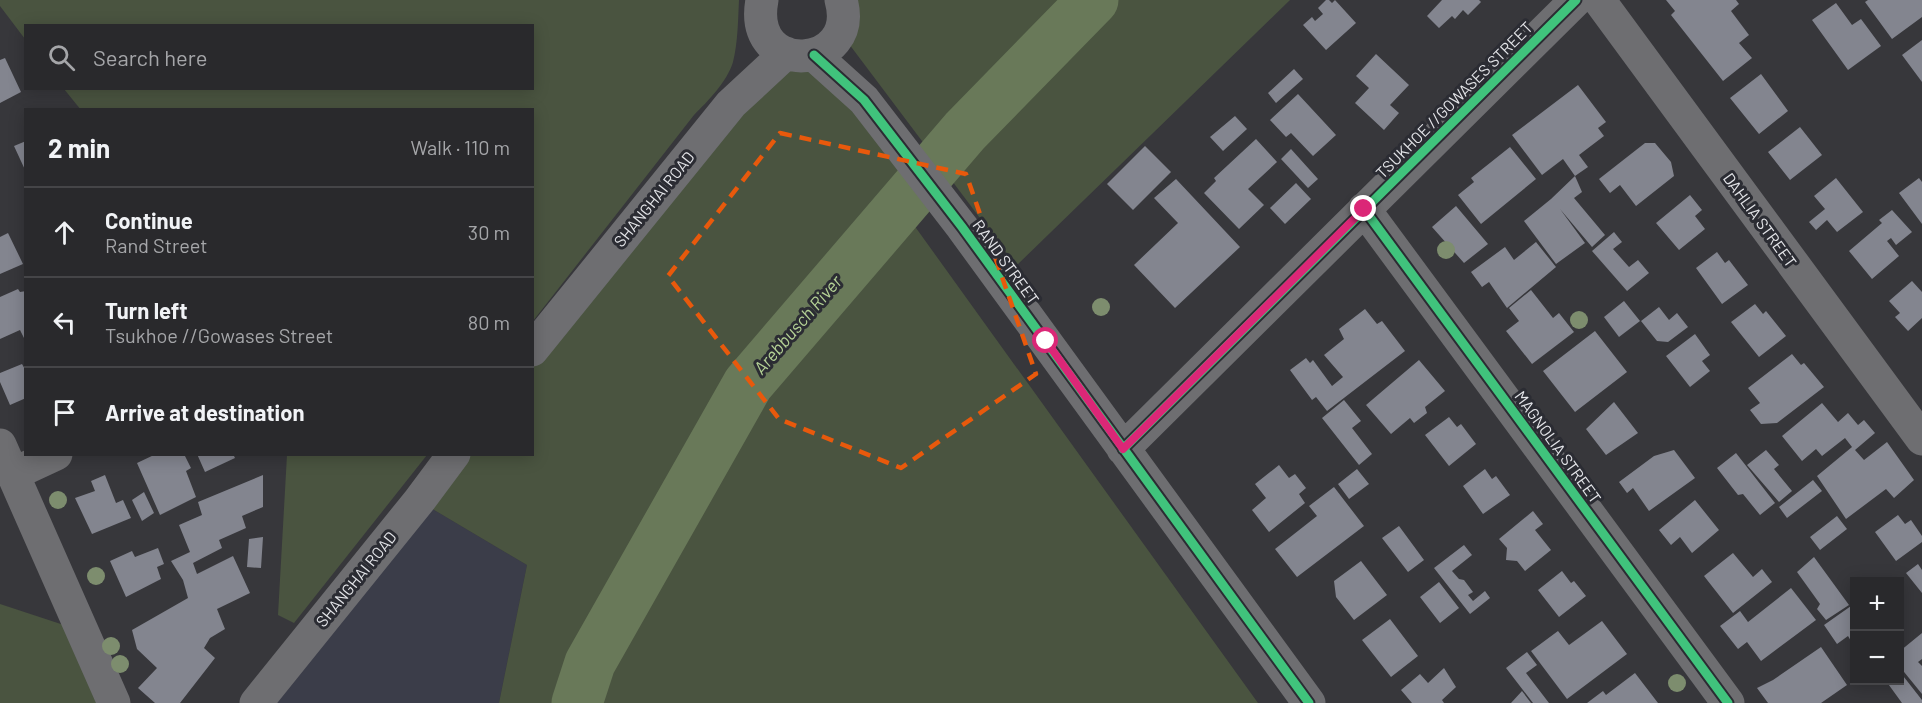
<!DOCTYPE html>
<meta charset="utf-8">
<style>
:root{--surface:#29292c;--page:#313134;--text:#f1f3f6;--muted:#a5a6a9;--line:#454548}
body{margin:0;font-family:Barlow,sans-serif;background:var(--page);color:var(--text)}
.controls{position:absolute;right:18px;bottom:18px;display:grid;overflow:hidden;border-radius:0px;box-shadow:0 3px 15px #0003}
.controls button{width:54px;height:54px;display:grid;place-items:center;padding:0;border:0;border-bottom:2px solid var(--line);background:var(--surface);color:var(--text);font:30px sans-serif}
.stop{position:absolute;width:18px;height:18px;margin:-14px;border:4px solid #db2777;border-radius:50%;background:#fff}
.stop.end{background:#db2777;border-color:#fff;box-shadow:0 2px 6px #0008}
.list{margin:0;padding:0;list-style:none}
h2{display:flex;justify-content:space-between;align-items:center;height:78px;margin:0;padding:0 24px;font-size:26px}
h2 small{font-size:20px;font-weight:400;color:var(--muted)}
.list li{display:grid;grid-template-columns:39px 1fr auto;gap:18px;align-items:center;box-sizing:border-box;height:90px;padding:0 24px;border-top:2px solid var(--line)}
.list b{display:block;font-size:22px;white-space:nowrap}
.list p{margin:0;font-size:20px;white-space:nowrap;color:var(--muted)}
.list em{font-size:20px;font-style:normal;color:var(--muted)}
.icon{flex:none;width:33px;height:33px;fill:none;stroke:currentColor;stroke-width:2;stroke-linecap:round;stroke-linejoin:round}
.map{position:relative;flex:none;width:1922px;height:703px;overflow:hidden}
.search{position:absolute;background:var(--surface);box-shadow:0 3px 15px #0003;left:24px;top:24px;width:510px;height:66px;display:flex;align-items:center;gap:15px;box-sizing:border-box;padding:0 21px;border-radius:0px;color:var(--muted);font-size:22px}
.panel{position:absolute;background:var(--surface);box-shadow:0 3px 15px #0003;left:24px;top:108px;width:510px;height:348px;border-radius:0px}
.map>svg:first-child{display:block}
.built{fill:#3b3d49}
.green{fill:#4a5440}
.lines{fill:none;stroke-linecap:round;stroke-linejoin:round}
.river{stroke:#697959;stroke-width:51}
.building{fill:#83858f}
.minor{stroke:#6e6e71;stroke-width:33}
.cycleway-casing{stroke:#2b2c33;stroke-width:13}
.cycleway{stroke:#40c37c;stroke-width:9}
.tree{fill:#7d8d6e}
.route{stroke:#db2777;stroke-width:8}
.marked{fill:none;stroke:#e8590c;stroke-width:4.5;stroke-dasharray:12 8;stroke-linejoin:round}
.labels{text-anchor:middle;stroke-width:6;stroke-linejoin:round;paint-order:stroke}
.street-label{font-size:16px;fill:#e4e5e9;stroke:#2b2c33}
.water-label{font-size:18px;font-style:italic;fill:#b4d195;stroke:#2b2c33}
</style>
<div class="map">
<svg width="1922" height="703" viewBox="0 0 1922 703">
<rect width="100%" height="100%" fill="#37373b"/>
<path class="built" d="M419,501l108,64 -28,138h-243z"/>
<path class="green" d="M0,0h739c-1,20 -1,42 -6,62 -6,20 -25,39 -39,53l-161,206 -1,-211h-451l-17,-21 468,-1v-62h-506l-1,13 -25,-33z
M840,0h450l-274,266 -176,-234z
M814,55l109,126 -175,203 -158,279 -13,40h-78l28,-138 -108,-64 36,-46 77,-1 1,-98 198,-252z
M902,215l9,6 347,482h-677l12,-40 94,-165 71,-117z
M287,455h140l-133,168 -16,-8z
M0,604l82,27 32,72h-114z"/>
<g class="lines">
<path class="river" d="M577,703l13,-40 158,-279 217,-253 128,-131"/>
</g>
<path class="building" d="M1326,0h3l3,3 3,-3 21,23 -30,27 -23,-25 9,-8 3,4 8,-7 -5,-6z
M1442,0h37l2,2 -13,13 -5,-5 -8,9 -3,-3 -13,12 -12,-12z
M1666,0h70l3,4 -8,7 18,24 -10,8 13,15 -29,23 -52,-66 4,-4z
M1868,0h54v17l-30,22 -27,-37z
M1836,3l16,22 9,-6 20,27 -33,24 -36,-50z
M1922,40v42l-20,-27z
M1376,54l33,31 -19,20 9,8 -15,17 -29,-27 14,-15 -13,-12z
M5,58l16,34 -21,11v-43z
M1294,69l9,10 -27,24 -8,-10z
M1761,74l27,37 -29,23 -29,-36z
M1578,85l28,37 -8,6 6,8 -25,19 9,12 -13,9 -12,-17 -21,16 -30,-40z
M1298,94l38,41 -23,21 -22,-23 -5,4 -16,-17z
M1235,116l12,13 -24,22 -13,-14z
M1800,127l22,28 -32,25 -22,-28z
M1256,139l21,23 -29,27 16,16 -25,24 -35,-36 12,-12 -2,-3z
M26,141v31l-12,-26z
M1645,143h10l16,19 3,14 -38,30 -16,-21 -10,8 -11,-14z
M1145,146l26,26 -38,38 -26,-26z
M1510,147l26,32 -55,45 -23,-29 16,-13 -3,-4z
M1291,149l27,30 -10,9 -27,-29z
M1575,176l7,16 -8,6 31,37 -13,12 -32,-38 25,34 -29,21 -32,-43 27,-22z
M1836,178l27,34 -26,20 -10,-12 -11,10 -7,-8 16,-13 -11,-13z
M1919,178l3,4v42l-23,-31z
M1176,179l64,68 -65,61 -41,-43 44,-42 -24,-25z
M1296,183l15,16 -26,25 -15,-16z
M1690,195l12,15 -7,6 10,13 -26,21 -23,-27z
M1456,206l32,38 -24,19 -32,-36z
M1892,210l20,22 -16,13 -5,-7 -4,3 12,15 -27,23 -23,-28 33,-28 -3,-3z
M1614,232l8,10 -9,7 16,18 9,-7 11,13 -22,18 -35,-40z
M8,233l15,31 -23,10v-37z
M1536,242l20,25 -49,41 -18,-26 -7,5 -11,-15 34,-25 9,13z
M1717,252l8,11 4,-3 19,25 -26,19 -26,-36z
M1912,281l10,11v26l-14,13 -13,-14 5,-4 -11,-12z
M18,289l2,3 6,-1v51l-6,-12 -20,9v-42z
M1531,290l22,28 6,-5 15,19 -42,32 -26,-33 13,-10 -10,-13z
M1624,301l16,20 -21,16 -15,-20z
M1755,304l8,10 3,-3 20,25 -27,21 -28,-35z
M1659,307l10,13 8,-7 11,14 -20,15 -11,-1 -16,-20z
M1365,309l12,15 5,-3 23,30 -78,60 -11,-14 -4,3 -22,-30 16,-12 4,5 3,-3 19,26 11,-9 -19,-22 20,-16 -5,-10z
M1595,331l32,41 -52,40 -32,-41z
M1695,334l15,21 -8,6 8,10 -20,16 -24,-31z
M1792,354l9,11 3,-2 20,24 -47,36 -16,1 -11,-14 10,-7 -12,-15z
M1419,360l26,31 -20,16 2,6 -13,10 -4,-5 -19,16 -25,-29z
M22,364l4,7v27l-16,7 -10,-23v-9z
M1344,400l17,21 -9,7 20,26 -13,11 -37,-47z
M1614,402l24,31 -32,22 -20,-26z
M1822,403l16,19 10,-9 10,12 6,-5 11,13 -20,17 9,10 23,-18 27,38 -20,18 -8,-9 -40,30 -29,-43 35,-29 -7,-9 -23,18 -6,-7 -14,12 -20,-25z
M1449,417l8,10 4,-3 15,20 -27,22 -24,-31z
M1674,450l21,28 -46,33 -16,-23 -6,5 -8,-11 35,-26z
M1766,450l13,15 -5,4 18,22 -13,11 -32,-37z
M1736,453l39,50 -15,12 -17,-21 -5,1 -21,-27z
M156,454h28l7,14 -5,3 10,26 -36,18 -23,-52z
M197,454h36l2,4 -30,14z
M1279,465l10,13 6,-4 11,14 -7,6 6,9 -36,29 -17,-22 14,-12 -11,-14z
M1357,469l12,15 -20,15 -11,-15z
M1485,469l7,10 4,-3 14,19 -27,19 -20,-28z
M105,475l11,28 7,-3 8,18 -39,16 -17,-36 20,-7 -4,-10z
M263,475v32l-21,9 4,12 -27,12 3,8 -29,15 4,11 36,-18 17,37 -33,16 8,20 -15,9 -6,10 11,10 -35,45h-25l-17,-15 19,-20 -20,-19 -5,-19 56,-32 -5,-18 -12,-19 19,-9 -11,-27 23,-10 -4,-13z
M1813,480l9,11 -35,27 -8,-11z
M1334,487l30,39 -67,51 -22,-28 42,-33 -8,-10z
M144,492l10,21 -12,8 -10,-21z
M1695,500l24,30 -27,23 -12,-16 -9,8 -12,-15z
M1533,511l10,13 -8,6 16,20 -26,21 -8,-10 -11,-1 1,-12 -8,-9z
M1898,515l7,9 6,-4 11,16v6l-26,19 -21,-29z
M1837,516l10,13 -27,21 -10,-13z
M1399,526l25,34 -16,12 -26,-34z
M263,537l-2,31 -14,-1 2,-28z
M1464,545l8,10 -20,16 7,8 5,1 9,12 -5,3 5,6 12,-10 5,7 -20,16 -36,-46z
M158,548l6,16 -7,3 4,12 -35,18 -16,-36 22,-10 3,6z
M1733,553l20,24 9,-8 10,13 -39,31 -29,-37z
M1814,557l35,48 -23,15 -9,-11 3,-5 -23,-32z
M1361,561l26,34 -33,25 -18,-23 -2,-16z
M1918,564l4,6v23l-16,-20z
M1562,571l9,12 3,-2 12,15 -27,21 -21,-27z
M1439,582l20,26 -19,15 -20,-26z
M1791,588l25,32 -55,41 -14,-19 -9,7 -18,-23 20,-15 8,11z
M1851,606l3,6v34l-6,-10 -11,8 -13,-19z
M1390,619l28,37 -27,21 -29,-37z
M1602,621l25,33 -60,45 -36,-48 27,-20 11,14z
M1922,633v26l-4,3 4,4v28l-22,-27v-16z
M1821,647l26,38 -26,18h-53l-11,-15 16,-8z
M1527,652l10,13 -11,8 23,30h-16l-27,-35z
M1444,668l12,19 -14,13 2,3h-32l-11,-13 19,-16 8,9z
M1900,672l22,28v3h-20l-16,-22h13z
M1635,673l23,30h-71l16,-12 3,4z
M1522,691l9,12h-20z"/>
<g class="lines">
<path class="minor" d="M762,0c-15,79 99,70 79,0
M1599,0l323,439
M814,55l50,45 98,127 347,476
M1364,209l364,494
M532,350l199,-246 55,-51
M0,445l114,258
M1123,449l453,-449
M13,474l43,-20
M256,703l163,-202 35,-47"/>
<defs>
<path id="cycleway" d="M814,55l50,45 98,127 347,476
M1364,209l364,494
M1123,449l453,-449"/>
</defs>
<use href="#cycleway" class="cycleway-casing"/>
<use href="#cycleway" class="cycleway"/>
</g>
<g class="tree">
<circle cx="1446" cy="250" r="9"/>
<circle cx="1101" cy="307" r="9"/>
<circle cx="1579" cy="320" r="9"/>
<circle cx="58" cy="500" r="9"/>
<circle cx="96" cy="576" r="9"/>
<circle cx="111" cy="646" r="9"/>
<circle cx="120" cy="664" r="9"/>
<circle cx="1677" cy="683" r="9"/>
</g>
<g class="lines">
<path class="route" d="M1046,341l77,108 241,-240"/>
</g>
<path class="marked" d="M780,133l186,41 70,200 -135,94 -122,-49 -111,-143z"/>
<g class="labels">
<g class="street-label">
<text transform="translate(1454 100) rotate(-45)" y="6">TSUKHOE //GOWASES STREET</text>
<text transform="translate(654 199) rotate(-51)" y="6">SHANGHAI ROAD</text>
<text transform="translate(1760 220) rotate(54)" y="6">DAHLIA STREET</text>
<text transform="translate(1006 262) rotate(54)" y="6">RAND STREET</text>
<text transform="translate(1558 447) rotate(54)" y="6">MAGNOLIA STREET</text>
<text transform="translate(356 579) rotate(-51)" y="6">SHANGHAI ROAD</text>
</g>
<g class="water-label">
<text transform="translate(798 325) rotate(-49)" y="6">Arebbusch River</text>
</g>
</g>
</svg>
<div class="controls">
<button>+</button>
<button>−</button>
</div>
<div class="stop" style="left:1046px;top:341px"></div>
<div class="stop end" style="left:1364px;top:209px"></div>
<div class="search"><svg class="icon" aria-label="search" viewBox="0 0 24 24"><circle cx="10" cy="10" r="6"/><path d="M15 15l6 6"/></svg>Search here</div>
<section class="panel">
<h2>2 min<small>Walk · 110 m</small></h2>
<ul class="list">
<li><svg class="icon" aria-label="ahead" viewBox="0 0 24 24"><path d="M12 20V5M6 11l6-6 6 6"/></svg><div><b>Continue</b><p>Rand Street</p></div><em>30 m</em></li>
<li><svg class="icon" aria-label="left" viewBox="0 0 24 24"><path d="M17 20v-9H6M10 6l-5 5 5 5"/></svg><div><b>Turn left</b><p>Tsukhoe //Gowases Street</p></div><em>80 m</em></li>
<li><svg class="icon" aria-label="arrive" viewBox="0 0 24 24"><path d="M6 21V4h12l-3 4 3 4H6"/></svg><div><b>Arrive at destination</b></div></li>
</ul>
</section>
</div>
